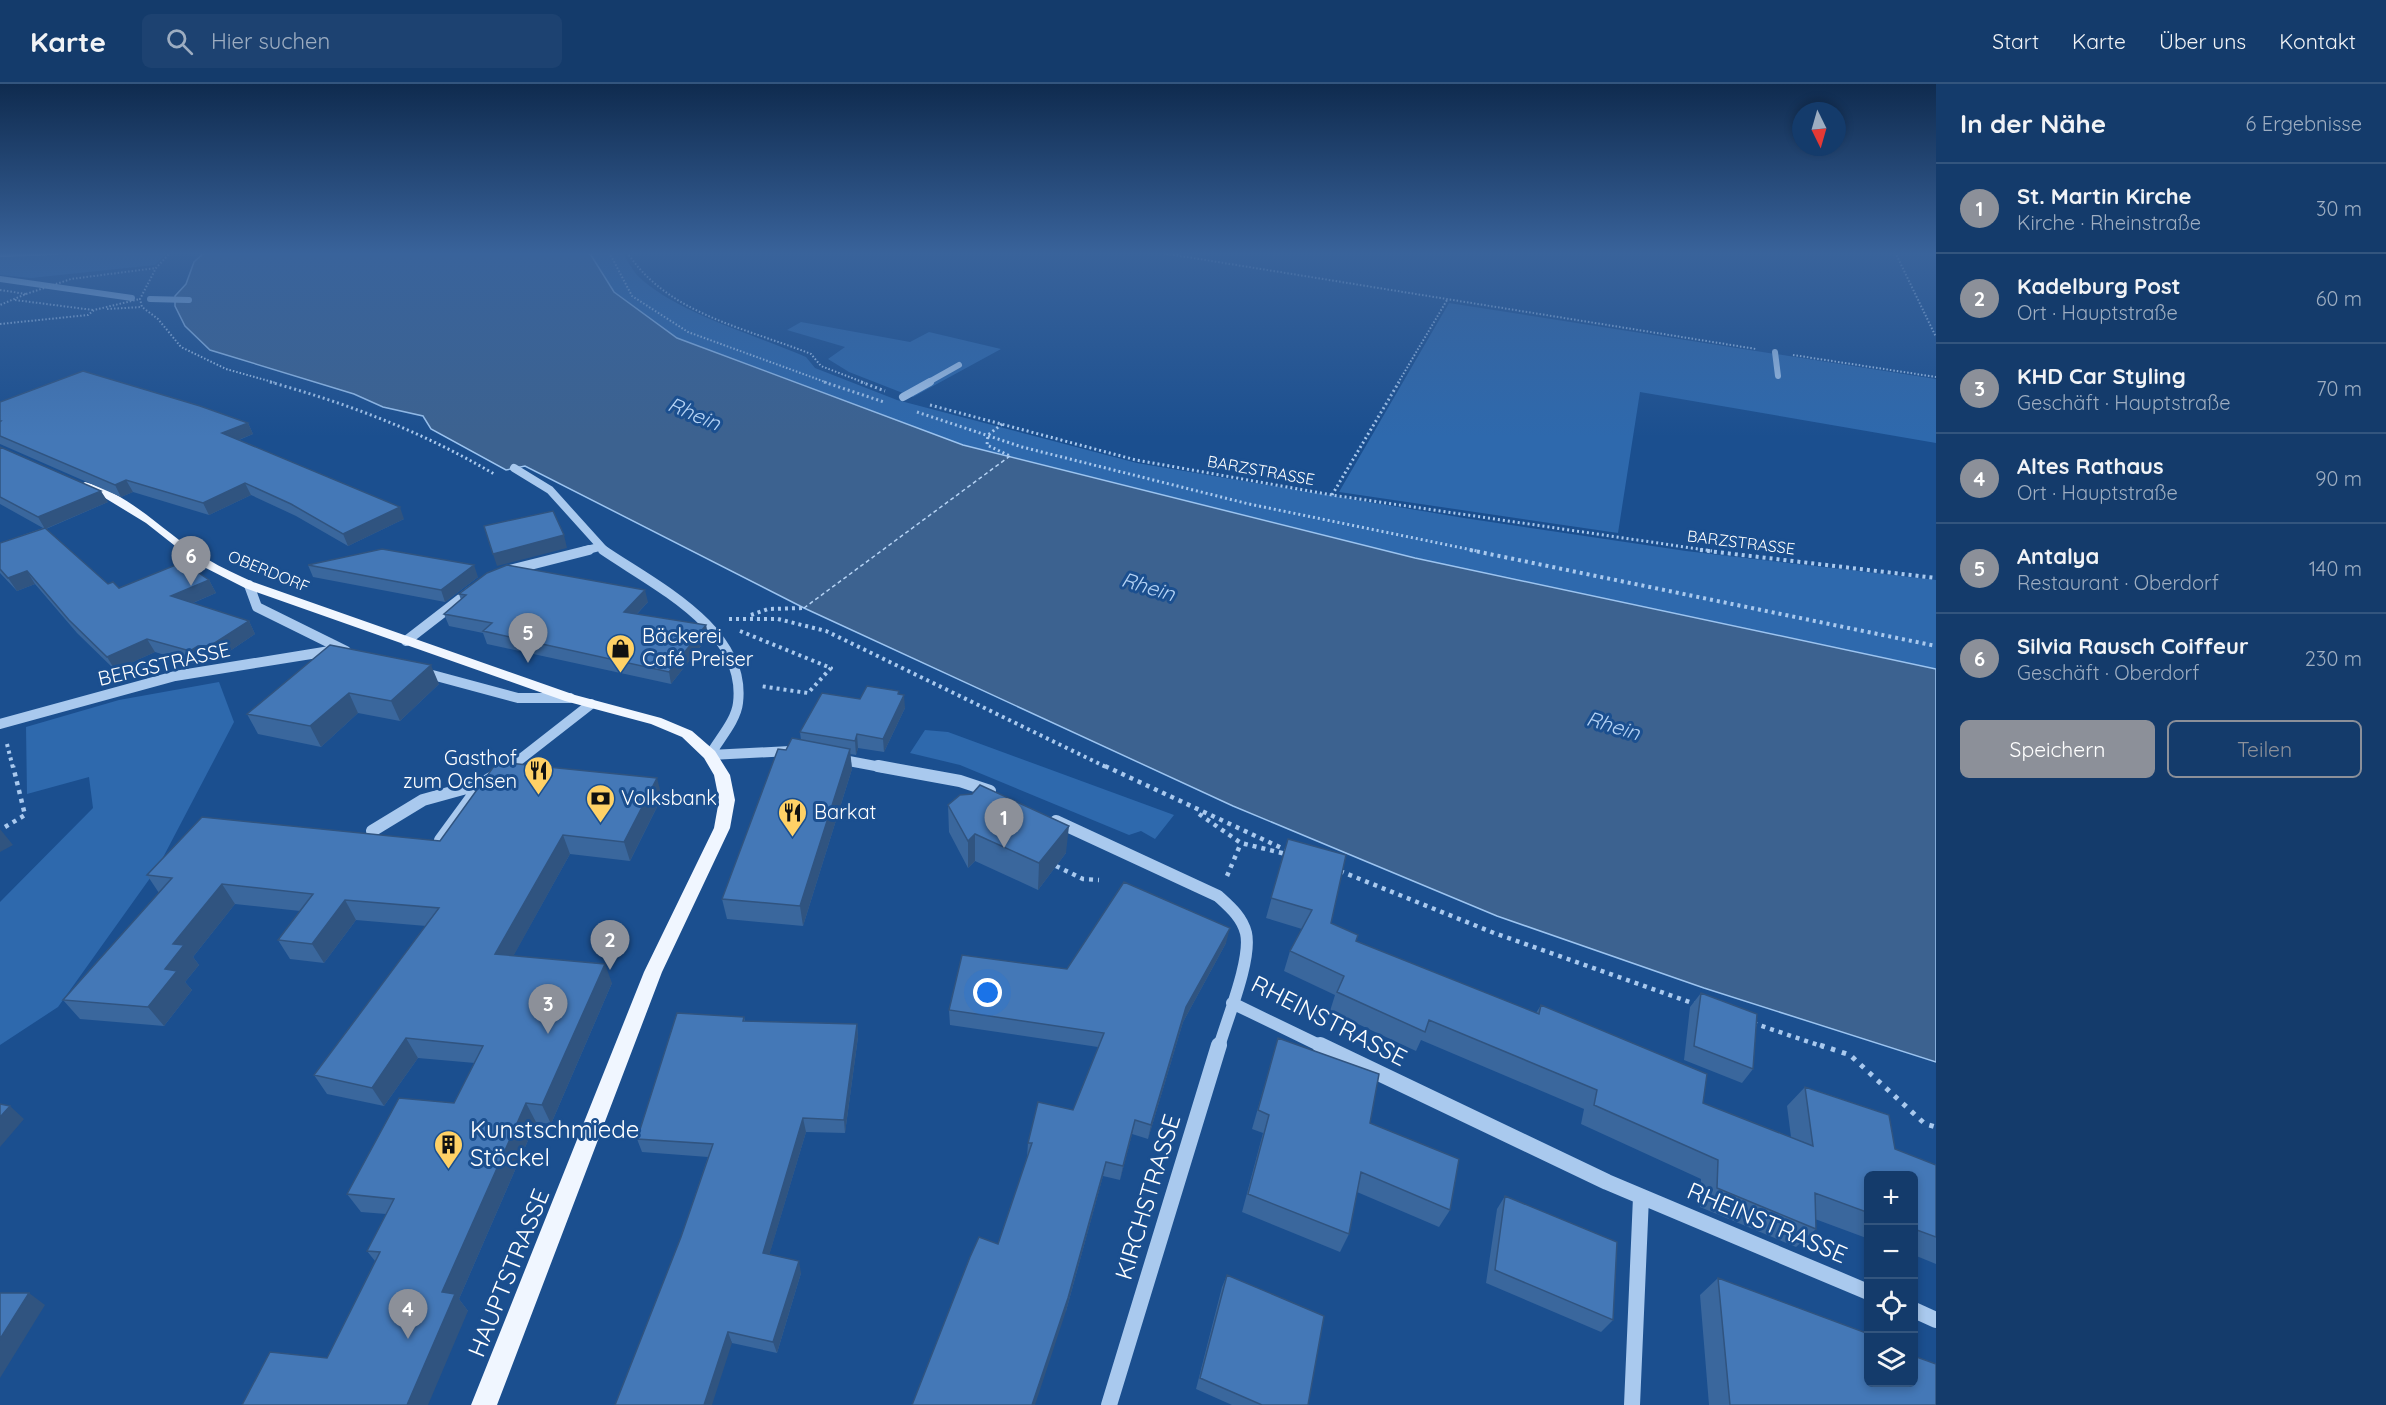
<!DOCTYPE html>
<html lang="de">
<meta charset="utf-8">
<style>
:root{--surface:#143b6b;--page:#1d4271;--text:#f1f3f6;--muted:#9dadc1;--line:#33557e;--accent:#8c9099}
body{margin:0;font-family:Quicksand,sans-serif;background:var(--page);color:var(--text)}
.controls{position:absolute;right:18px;bottom:18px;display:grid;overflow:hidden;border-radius:9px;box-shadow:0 3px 9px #0003}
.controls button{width:54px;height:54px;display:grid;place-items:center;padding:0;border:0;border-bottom:2px solid var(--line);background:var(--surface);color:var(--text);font:30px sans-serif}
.compass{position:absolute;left:1792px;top:18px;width:54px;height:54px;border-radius:50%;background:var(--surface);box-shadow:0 3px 9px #0003;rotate:175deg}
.you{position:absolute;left:988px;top:909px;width:21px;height:21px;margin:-15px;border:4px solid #fff;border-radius:50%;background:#1a73e8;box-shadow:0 0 0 9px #1a73e833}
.badge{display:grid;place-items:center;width:39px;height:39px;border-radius:50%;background:var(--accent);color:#fff;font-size:20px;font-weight:700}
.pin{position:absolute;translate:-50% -50px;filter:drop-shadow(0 2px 3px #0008)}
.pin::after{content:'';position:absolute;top:32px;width:21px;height:18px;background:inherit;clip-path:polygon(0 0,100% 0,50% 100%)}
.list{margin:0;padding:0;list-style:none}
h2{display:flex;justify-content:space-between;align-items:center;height:78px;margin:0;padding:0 24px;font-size:26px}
h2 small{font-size:20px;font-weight:400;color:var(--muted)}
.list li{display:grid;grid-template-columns:39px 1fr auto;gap:18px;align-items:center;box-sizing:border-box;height:90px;padding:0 24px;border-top:2px solid var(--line)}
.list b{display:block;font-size:22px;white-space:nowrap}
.list p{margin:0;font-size:20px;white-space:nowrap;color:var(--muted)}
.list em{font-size:20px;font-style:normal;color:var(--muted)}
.actions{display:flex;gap:12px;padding:18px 24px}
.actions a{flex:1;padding:14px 0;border:2px solid var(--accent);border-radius:9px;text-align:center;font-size:21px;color:var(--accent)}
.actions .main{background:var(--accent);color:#fff}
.icon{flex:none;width:33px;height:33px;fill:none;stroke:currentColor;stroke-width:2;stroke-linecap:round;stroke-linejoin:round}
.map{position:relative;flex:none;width:1936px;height:1321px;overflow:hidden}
header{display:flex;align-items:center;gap:36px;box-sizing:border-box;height:84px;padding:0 30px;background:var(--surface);border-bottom:2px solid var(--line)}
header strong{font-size:28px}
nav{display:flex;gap:33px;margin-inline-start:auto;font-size:21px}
.search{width:420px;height:54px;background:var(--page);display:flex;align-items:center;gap:15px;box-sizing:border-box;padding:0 21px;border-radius:9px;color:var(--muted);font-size:22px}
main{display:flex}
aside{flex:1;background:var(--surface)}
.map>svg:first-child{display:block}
.green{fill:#2e69ad}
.water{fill:#3c6290;stroke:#9cc4f0;stroke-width:1.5}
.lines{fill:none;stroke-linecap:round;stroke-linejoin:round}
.stream{stroke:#9cc4f0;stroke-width:6}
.ferry{stroke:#b5d3f5;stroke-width:1.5;stroke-dasharray:4 3;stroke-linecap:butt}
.path-far4{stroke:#a9c9ee;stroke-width:2;stroke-dasharray:1.5 2;stroke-linecap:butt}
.path-far3{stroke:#a9c9ee;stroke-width:3;stroke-dasharray:2 3;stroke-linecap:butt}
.path-far2{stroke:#a9c9ee;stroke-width:4;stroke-dasharray:3 4;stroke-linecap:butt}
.path-far1{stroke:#a9c9ee;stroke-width:4.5;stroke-dasharray:4 5;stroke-linecap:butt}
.path{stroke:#a9c9ee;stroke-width:5;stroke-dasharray:4.5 7;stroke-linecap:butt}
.minor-far4{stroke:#a9c9ee;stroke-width:6}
.minor-far3{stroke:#a9c9ee;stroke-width:8}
.minor-far2{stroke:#a9c9ee;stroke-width:10}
.minor-far1{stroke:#a9c9ee;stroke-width:12}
.minor{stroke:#a9c9ee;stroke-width:16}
.major{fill:#f0f6ff;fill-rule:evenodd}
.wall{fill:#3a679d}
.shaded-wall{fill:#305480}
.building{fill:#4478b7;stroke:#305480;stroke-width:1.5}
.labels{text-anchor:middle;stroke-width:6;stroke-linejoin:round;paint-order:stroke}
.far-street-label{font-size:16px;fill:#fff;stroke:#1b4f8f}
.poi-label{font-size:20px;fill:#fff;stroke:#1b4f8f;text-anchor:start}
.street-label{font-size:20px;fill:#fff;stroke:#1b4f8f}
.water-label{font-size:21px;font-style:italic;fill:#b5d3f5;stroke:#1b4f8f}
.near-street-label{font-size:24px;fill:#fff;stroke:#1b4f8f}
.near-poi-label{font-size:24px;fill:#fff;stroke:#1b4f8f;text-anchor:start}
</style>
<header>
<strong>Karte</strong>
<div class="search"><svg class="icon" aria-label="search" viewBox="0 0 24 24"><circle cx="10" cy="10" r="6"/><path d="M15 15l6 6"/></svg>Hier suchen</div>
<nav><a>Start</a><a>Karte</a><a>Über uns</a><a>Kontakt</a></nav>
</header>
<main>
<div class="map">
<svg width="1936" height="1321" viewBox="0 0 1936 1321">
<rect width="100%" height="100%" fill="#1b4f8f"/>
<path class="green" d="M0,168h168l-13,13 -124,13 -31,-3z
M589,168h33c5,7 9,16 15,23 38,38 120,60 169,82l9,11 82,32 240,63 327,55 222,33 250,29v89l-521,-111 -452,-113 -286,-107 -63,-46z
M1449,219l487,76v64l-296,-51 -22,141 -279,-41z
M801,238l109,20 19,-10 72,17 -88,48 -64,-25 -21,-13 17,-12 -58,-17z
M219,598l15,40 -76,145 -100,140 -58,38v-143l93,-94 -4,-31 -62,17 -1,-67 93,-27z
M925,646l23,2 226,83 -19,24 -14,-8 -12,4 -169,-70 -50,-12z"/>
<path class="water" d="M205,168h384l25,40 63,46 286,107 452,113 521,111v393l-232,-74 -207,-72 -264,-110 -429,-198 -279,-142 -19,4 -75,-41 -8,-13 -40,-9 -29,-13 -144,-44 -25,-24 -10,-20v-10l11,-12 8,-22z"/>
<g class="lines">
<path class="stream" d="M0,195l132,19
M150,215l39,1"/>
<path class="ferry" d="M804,524l206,-152"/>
<path class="path-far4" d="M171,168l-15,16 -16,31 2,8 16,12 23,28 45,22 50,14
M609,168l23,44 56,36 140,51
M627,168c40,62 119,76 184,102l10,12 44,17
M1156,168l600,97
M1895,168l41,85
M0,206l26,4 -26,11
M26,210l45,-15 85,-11
M15,216l78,10
M107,225l35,-2
M0,240l88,-9 6,-5 46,-11
M1793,271l143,22
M1398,299l49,-83"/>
<path class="path-far3" d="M270,298c79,22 153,50 224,92
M824,298l60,20
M861,298l24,9
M930,321l206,55 196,35 380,56
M917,328l105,35 227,57 228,47
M1002,340l-14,11 -1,10 23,11
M1332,411l67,-113"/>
<path class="path-far2" d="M1470,466l466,96
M1700,466l236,28
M751,531l17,-6 36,-1
M729,535h49l48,12 282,137
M740,547l91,37 -23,25 -48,-7
M7,660l6,24"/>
<path class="path-far1" d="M1105,682l183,85
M1199,730l42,29 45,11
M5,743l20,-12 -12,-49
M1056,782l27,13 16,1
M1340,787l154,62 204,72
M1227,792l14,-33
M1753,939l71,24"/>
<path class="path" d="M1820,961l30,10 75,69 11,3"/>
<path class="minor-far4" d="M0,170l57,-2
M1775,268l3,24
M927,299l32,-18"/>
<path class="minor-far3" d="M903,313l27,-15
M514,384l36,22 55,61
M583,467l16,-4"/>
<path class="minor-far2" d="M603,466c51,35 144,79 135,153 -2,18 -19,36 -28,52
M506,487l83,-21
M249,501l8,22 89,44
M406,557l66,-51
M425,589l93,25h52
M0,640l175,-48 161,-26
M710,671l80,-4
M838,675l48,9
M509,684l82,-64"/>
<path class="minor-far1" d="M878,682l82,15 30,10
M1056,737l162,75c12,11 24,21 28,37 6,26 -19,86 -27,114
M372,747l51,-31 58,-16 30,-18
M440,756l41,-56
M1232,919l91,44"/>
<path class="minor" d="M1320,961l287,137 261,110
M1914,1226l22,10
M1109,1321l110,-360
M1632,1321l9,-208"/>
<path class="major" d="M85,398c48,13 81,53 122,77 15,9 31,16 46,23l322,113 86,23 31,13 23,20 15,24 5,25 -5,28 -68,144 -165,433h-26l173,-433 70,-144 5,-28 -5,-25 -10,-17 -22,-21 -31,-13 -86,-23 -320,-113 -47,-24 -52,-41 -41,-25 -24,-11 -1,-2z"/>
</g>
<path class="wall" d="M0,318l248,21 5,11 -14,6 165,79 -56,27 -52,-30 -45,-21 -42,20 -76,-23 -12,5 -121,-53z
M0,363l108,55 -62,27 62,55 11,4 90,-8 7,13 -23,10 56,18 6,13 -37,25h-13l-8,6 -42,-13 -40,18 -38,-37 -42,-49 -18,7 -17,-18v-30l43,-15 -43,-24z
M308,481l170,12 -33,25 -132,-25z
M459,510l189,8 -11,12 69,11 2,12 -37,47 -184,-40 -4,-11 -34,-7 -5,-12 17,-14z
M330,561l109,39 -39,37 -42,-8 -37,34 -63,-13 -11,-20z
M899,607v3l6,14 -21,44 -26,-4 -2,7 -6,-1 2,15 -49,157 -76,-7 -5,-20 64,-149 15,-10 -1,-8 60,-33z
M662,713l-32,64 -60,-7 -57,102 99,27 -61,141 -15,-2 -77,177 9,12 -141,47 48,-97 -8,-10 19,-37 -25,-2 -14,-18 107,-91 21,-40 -57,-5 -34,48 -57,-12 -13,-19 112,-149 -70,-6 -32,43 -34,-4 -12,-19 22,-29 -65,-7 -42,53 6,8 -14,17 7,8 -28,36 -84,-7 -17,-19 96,-107 -12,-18 293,-34z
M948,721l118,48 -28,37 -63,-29 -7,7 -19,-36z
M1288,755l43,84 27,12 -2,6 180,72 5,-8 162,98 88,34 -4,-31 18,-19 90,62 41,16v99l-22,-9v-79h-45v63l-54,-20 1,10 -20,18 -96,-40 1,-28 -120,-55 3,-15 -163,-69 -5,11 -86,-40 5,-16 -51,-24 6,-20 12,-22 -36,-11z
M1226,859l-43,79 -35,117 -16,-5 -12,46 -17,-4 -37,135 -68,-67 29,-87 1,-14 45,-33 25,-63 -148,-22 -1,-15 118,-41z
M1701,909l52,76 -11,14 -58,-23 6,-53z
M744,933l1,4 112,3 1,13 -13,96 -39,-1 -37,123 32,18 -24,80 -45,-10 -51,-106 27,-80 -66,-5 -5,-13z
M1278,954l92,85 80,87 -11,17 -82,-35 -8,42 -9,18 -98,-40 21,-79 -11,-4z
M1505,1112l108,124 -12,12 -115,-49 11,-74z
M1227,1191l81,130h-76l-36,-16 26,-102z
M1718,1194l151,105 67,22h-227l-9,-110z"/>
<path class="shaded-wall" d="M248,339l5,11 -25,10 -6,-11z
M126,396l7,12 -12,5 -6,-12z
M245,399l6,12 -42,20 -6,-12z
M101,407l7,11 -63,27 -7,-12z
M400,423l4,12 -56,27 -5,-12z
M564,451l3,13 -70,18 -4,-12z
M474,481l4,12 -33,25 -4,-12z
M27,487l8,13 -18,7 -9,-13z
M209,496l7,13 -38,16 -7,-13z
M645,506l3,12 -21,22 -3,-12z
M249,537l6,13 -37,25 -8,-13z
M706,541l2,12 -37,47 -2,-12z
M147,555l8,13 -40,18 -8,-13z
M198,562l7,13 -8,6 -7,-14z
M431,581l8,19 -39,37 -9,-20z
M899,607l1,13 4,-9 1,13 -21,44 -1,-13z
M349,609l9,20 -37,34 -11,-21z
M857,650l1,14 -2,7 -1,-14z
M850,665l2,20 -49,157 -3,-20z
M657,694l5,19 -32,64 -6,-19z
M1069,742l-3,27 -28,37 1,-27z
M0,745l13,16 -13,7z
M975,750v27l-7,7v-27z
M563,751l7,19 -66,119 -9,-19z
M222,800l13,20 -42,53 6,8 -14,17 7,8 -28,36 -16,-19 17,-38 8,-25z
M345,816l11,20 -32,43 -12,-19z
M1230,844l-4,15 -43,79 -35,117 3,-14 35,-118z
M605,880l7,19 -61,141 -9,-19z
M857,940l1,13 -13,96 -1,-13z
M406,954l12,20 -34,48 -12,-18z
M526,1019l10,19 -77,177 9,12 -40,94h-21l35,-113z
M10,1022l14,13 -24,28v-30z
M803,1034l3,14 -40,134 -3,-13z
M1135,1036l-3,14 -12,46 3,-14z
M1106,1078l-3,14 -37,135 -31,94h-3z
M799,1177l2,12 -24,80 -4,-11z
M29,1209l16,12 -45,73v-39z
M728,1248l4,11 -20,62h-8z"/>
<path class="building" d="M83,287l117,35 48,17 -26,10 178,74 -57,27 -52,-30 -46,-21 -42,20 -77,-23 -11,5 -115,-49v-14l1,-1h-1v-19z
M0,363l101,44 -63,26 -38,-20z
M553,427l11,24 -71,19 -9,-28z
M45,444l63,56 5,-2 6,6 64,-26 26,18 -38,16 78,25 -39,25h-12l-8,5 -43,-12 -40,18 -38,-37 -42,-49 -19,7 -8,-9v-26z
M382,465l92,16 -33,25 -133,-25z
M507,481l138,25 -21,22 82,13 -37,47 -186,-41 9,-8 -48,-9 22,-19 -7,-1 28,-21z
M330,561l101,20 -40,36 -42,-8 -39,33 -63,-12z
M867,602l32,5 -1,3 6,1 -21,44 -26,-5 -2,7 -55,-9 22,-39 38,6z
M792,654l58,11 -50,157 -78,-7 56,-150 8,1z
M497,678l160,16 -33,64 -61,-7 -68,119 110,10 -63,141 -16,-2 -84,189 13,2 -48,111h-165l28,-53 57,6 53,-106 -13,-1 27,-52 -47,-5 52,-96 55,5 29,-57 -77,-8 -34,50 -58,-13 125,-167 -94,-8 -33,44 -34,-4 35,-46 -91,-10 -49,60 11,1 -19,24 12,2 -29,36 -85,-7 109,-122 -25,-3 55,-58 238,24z
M980,701l89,41 -30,37 -64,-29 -7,7 -20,-36 12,-10 12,-1z
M1288,755l58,16 -15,68 27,12 -2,6 183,73 2,-9 166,69 -4,29 110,43 -8,-59 84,28 6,34 41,16v72l-22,-8v-53h-45v37l-54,-20 1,36 -99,-41 1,-28 -124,-55 3,-15 -168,-70 -4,12 -88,-40 7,-16 -54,-25 22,-41 -41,-12z
M1124,798l106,46 -44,79 -35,118 -16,-5 -12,46 -17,-4 -38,136 -36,107h-120l58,-148 9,-20 19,7 34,-101h-4l10,-41 35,8 31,-77 -155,-23 13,-55 105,14z
M1701,909l56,21 -4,55 -59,-23z
M677,929l67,4 -1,4 114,3 -13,96 -41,-2 -40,135 36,8 -26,81 -45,-10 -24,73h-89l66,-168 32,-93 -76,-5z
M1278,954l101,36 -9,49 89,36 -9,51 -89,-38 -12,62 -101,-40 21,-79 -11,-5z
M0,1020l10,2 -10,11z
M1505,1112l112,46 -4,78 -118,-50z
M1227,1191l97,41 -16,89h-46l-62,-27z
M1718,1194l151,56v49h45v-27l22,8v41h-206z
M0,1209h29l-29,46z"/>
<linearGradient id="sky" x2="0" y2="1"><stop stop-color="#0f2b4f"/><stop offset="0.48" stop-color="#39639b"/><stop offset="1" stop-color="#39639b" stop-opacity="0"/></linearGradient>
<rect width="1936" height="353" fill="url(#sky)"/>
<defs>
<symbol id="shop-pin" viewBox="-11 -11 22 30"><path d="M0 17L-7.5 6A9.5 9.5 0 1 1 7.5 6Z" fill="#ffd166" stroke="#1b4f8f"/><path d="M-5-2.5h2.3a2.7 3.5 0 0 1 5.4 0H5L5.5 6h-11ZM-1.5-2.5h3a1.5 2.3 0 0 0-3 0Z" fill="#111"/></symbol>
<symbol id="restaurant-pin" viewBox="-11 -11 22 30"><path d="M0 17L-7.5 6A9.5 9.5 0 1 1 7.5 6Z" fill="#ffd166" stroke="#1b4f8f"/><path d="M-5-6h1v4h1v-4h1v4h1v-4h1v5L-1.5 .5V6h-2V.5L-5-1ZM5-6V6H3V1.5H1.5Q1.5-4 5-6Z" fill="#111"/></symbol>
<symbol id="bank-pin" viewBox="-11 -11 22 30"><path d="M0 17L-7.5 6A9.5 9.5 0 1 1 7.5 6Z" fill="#ffd166" stroke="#1b4f8f"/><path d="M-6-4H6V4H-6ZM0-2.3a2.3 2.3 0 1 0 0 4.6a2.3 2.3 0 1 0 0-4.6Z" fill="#111"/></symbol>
<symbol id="building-pin" viewBox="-11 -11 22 30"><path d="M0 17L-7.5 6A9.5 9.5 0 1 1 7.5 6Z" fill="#ffd166" stroke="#1b4f8f"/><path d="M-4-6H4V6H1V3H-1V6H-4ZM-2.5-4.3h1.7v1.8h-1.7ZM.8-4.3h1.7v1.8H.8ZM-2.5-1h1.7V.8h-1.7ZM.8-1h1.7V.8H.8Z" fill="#111"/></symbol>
</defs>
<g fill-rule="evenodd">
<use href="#shop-pin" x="604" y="548" width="33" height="45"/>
<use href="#restaurant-pin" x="522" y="670" width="33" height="45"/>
<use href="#bank-pin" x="584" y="698" width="33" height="45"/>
<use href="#restaurant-pin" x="776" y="712" width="33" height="45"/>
<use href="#building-pin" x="432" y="1044" width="33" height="45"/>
</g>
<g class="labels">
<g class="far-street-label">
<text transform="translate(1261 386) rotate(10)" y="6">BARZSTRASSE</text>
<text transform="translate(1741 458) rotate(7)" y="6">BARZSTRASSE</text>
<text transform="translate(269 487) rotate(22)" y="6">OBERDORF</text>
</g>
<g class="poi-label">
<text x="642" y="559">Bäckerei<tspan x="642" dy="23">Café Preiser</tspan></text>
<text x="517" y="681" text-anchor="end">Gasthof<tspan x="517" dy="23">zum Ochsen</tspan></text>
<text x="621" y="721">Volksbank</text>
<text x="814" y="735">Barkat</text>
</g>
<g class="street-label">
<text transform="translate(164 580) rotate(-13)" y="7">BERGSTRASSE</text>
</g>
<g class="water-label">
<text transform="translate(694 330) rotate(23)" y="7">Rhein</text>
<text transform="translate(1148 503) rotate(17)" y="7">Rhein</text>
<text transform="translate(1613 642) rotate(17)" y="7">Rhein</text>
</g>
<g class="near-street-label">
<text transform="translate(1329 937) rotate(27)" y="8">RHEINSTRASSE</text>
<text transform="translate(1148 1113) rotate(-73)" y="8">KIRCHSTRASSE</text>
<text transform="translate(1767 1139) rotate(23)" y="8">RHEINSTRASSE</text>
<text transform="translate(509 1189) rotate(-68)" y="8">HAUPTSTRASSE</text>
</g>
<g class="near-poi-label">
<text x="470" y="1054">Kunstschmiede<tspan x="470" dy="28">Stöckel</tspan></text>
</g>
</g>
</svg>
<div class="controls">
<button>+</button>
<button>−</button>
<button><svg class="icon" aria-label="locate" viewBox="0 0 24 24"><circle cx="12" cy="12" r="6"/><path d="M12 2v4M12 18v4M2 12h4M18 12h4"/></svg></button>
<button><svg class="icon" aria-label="layers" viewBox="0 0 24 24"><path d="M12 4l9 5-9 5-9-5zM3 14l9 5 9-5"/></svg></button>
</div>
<svg class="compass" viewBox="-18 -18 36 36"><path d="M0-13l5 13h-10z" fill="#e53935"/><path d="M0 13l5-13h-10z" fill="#9dadc1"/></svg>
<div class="you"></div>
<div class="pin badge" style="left:1004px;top:764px">1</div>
<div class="pin badge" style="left:610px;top:886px">2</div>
<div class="pin badge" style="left:548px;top:950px">3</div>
<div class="pin badge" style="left:408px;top:1255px">4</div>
<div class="pin badge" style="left:528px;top:579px">5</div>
<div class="pin badge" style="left:191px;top:502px">6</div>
</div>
<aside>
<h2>In der Nähe<small>6 Ergebnisse</small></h2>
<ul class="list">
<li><span class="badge">1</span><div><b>St. Martin Kirche</b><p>Kirche · Rheinstraße</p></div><em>30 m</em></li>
<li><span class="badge">2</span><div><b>Kadelburg Post</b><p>Ort · Hauptstraße</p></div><em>60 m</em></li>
<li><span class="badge">3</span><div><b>KHD Car Styling</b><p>Geschäft · Hauptstraße</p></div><em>70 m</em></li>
<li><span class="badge">4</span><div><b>Altes Rathaus</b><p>Ort · Hauptstraße</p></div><em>90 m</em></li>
<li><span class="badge">5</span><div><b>Antalya</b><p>Restaurant · Oberdorf</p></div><em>140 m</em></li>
<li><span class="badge">6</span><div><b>Silvia Rausch Coiffeur</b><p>Geschäft · Oberdorf</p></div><em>230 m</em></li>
</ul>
<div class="actions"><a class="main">Speichern</a><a>Teilen</a></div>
</aside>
</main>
